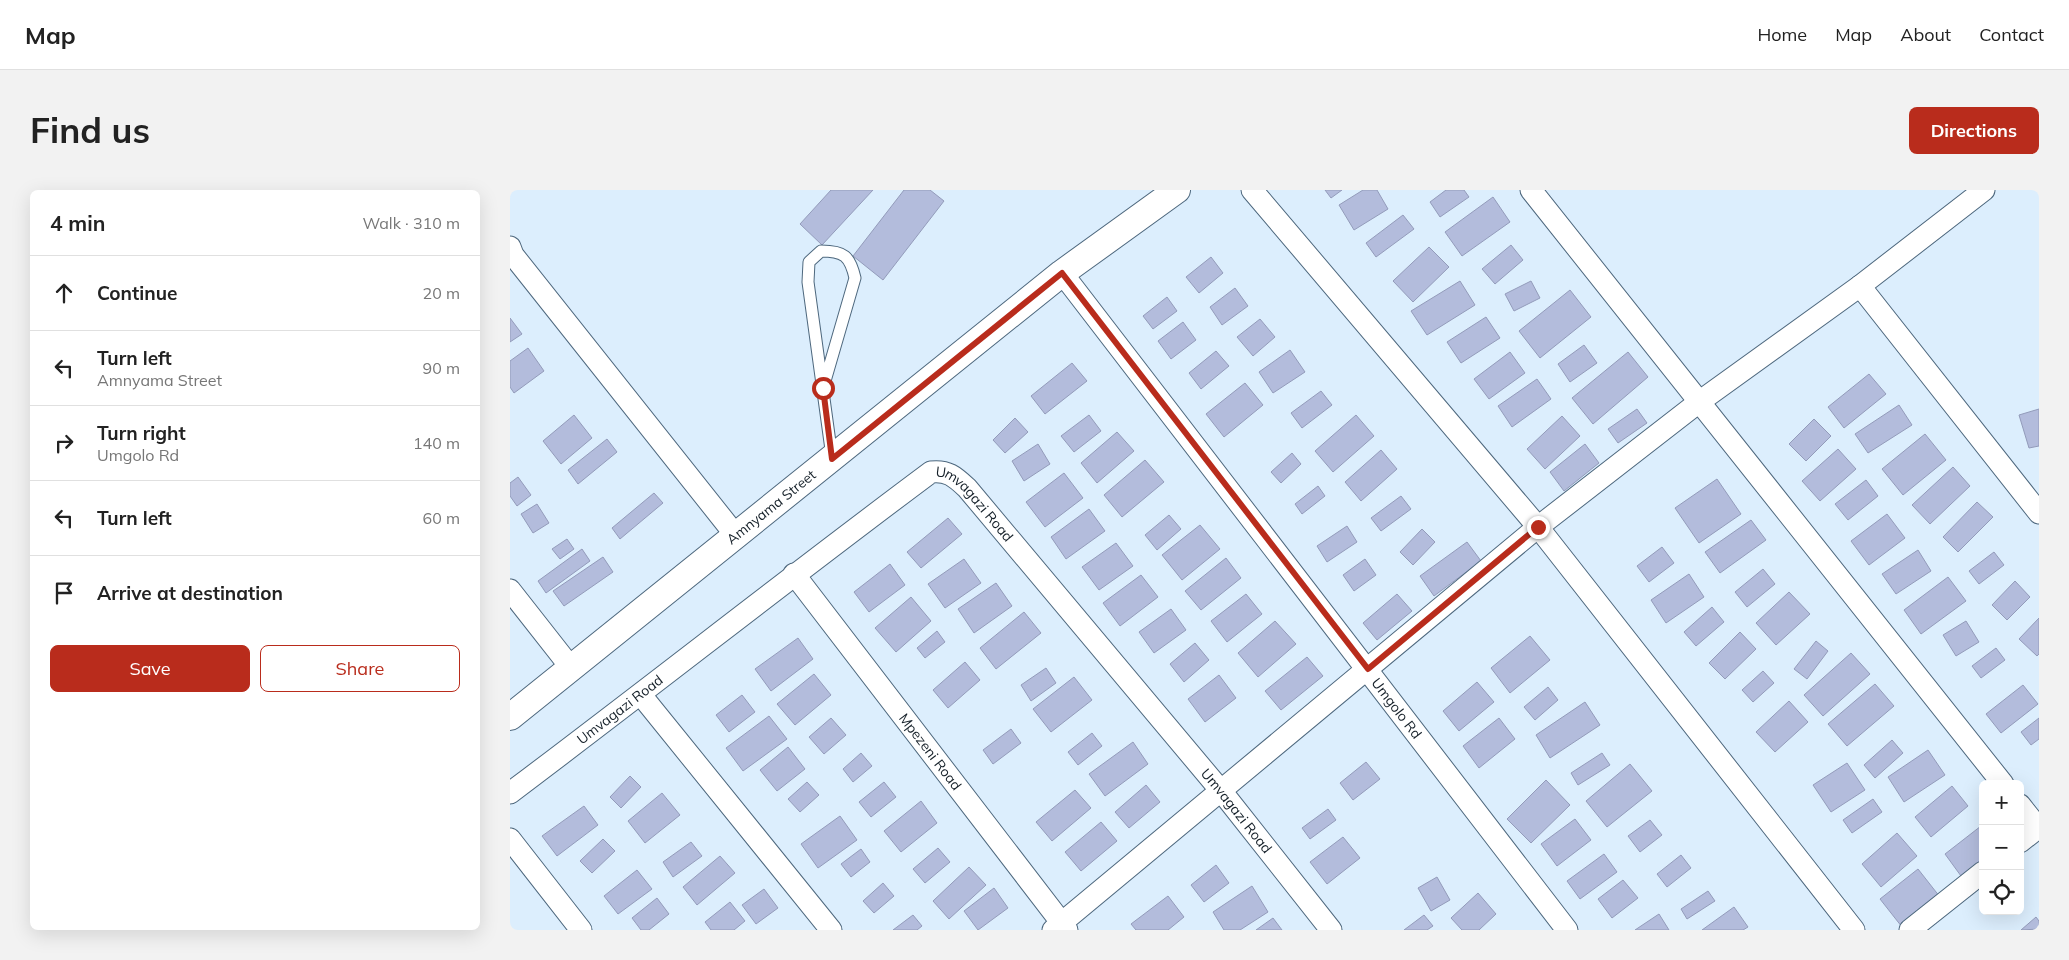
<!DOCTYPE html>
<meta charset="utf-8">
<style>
:root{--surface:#fff;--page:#f2f2f2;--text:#222;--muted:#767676;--line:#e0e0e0;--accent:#b92c1c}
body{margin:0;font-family:Mulish,sans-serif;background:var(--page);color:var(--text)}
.controls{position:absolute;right:15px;bottom:15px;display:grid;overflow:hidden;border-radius:8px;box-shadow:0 5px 20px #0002}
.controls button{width:45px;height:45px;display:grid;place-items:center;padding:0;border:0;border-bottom:1px solid var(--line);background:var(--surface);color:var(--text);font:25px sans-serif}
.stop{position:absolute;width:15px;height:15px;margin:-11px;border:4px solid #b92c1c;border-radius:50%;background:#fff}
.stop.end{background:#b92c1c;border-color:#fff;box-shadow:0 1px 5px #0008}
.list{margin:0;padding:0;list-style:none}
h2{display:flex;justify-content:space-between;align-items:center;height:65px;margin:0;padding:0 20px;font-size:21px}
h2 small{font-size:16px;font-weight:400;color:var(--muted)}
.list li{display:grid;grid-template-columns:32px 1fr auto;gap:15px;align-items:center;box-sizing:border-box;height:75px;padding:0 20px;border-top:1px solid var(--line)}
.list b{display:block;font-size:19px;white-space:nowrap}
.list p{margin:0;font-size:16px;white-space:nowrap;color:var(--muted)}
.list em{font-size:16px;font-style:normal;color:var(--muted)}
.actions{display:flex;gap:10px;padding:15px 20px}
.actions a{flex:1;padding:11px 0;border:1px solid var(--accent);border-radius:8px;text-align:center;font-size:18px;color:var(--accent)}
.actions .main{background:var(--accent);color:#fff}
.icon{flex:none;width:28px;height:28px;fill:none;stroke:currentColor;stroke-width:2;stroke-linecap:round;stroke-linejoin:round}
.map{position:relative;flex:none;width:1529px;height:740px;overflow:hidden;border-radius:8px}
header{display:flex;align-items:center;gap:30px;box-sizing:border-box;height:70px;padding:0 25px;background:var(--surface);border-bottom:1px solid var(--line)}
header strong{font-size:24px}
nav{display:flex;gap:28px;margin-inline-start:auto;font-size:18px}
.intro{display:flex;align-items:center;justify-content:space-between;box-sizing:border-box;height:120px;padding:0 30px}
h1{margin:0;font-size:35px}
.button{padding:12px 22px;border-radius:8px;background:var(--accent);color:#fff;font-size:18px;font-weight:700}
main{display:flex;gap:30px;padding:0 30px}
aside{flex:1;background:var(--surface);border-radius:8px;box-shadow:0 5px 20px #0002}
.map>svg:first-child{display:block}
.building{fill:#b3bcdc;stroke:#939bba}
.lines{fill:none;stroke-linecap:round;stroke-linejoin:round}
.service-casing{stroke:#4e687e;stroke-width:13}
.minor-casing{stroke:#4e687e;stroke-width:23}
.tertiary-casing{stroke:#4e687e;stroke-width:28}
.service{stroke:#fff;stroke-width:11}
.minor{stroke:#fff;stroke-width:21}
.tertiary{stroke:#fff;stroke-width:26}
.route{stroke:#b92c1c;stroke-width:6}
.labels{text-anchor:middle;stroke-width:4.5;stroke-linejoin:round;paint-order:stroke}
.street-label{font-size:14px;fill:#141f28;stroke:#f3f9fe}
</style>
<header>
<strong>Map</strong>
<nav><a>Home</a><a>Map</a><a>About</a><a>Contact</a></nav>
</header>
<div class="intro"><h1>Find us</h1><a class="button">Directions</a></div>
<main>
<aside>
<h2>4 min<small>Walk · 310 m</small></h2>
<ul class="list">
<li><svg class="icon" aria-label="ahead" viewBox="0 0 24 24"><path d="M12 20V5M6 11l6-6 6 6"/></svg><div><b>Continue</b></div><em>20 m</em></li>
<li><svg class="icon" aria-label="left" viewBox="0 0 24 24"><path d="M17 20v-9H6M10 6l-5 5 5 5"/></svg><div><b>Turn left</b><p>Amnyama Street</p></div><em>90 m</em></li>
<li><svg class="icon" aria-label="right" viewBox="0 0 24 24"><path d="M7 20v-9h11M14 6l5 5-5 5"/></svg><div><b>Turn right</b><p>Umgolo Rd</p></div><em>140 m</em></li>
<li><svg class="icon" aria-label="left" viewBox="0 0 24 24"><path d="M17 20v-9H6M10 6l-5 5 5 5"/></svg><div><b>Turn left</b></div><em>60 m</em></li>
<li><svg class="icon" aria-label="arrive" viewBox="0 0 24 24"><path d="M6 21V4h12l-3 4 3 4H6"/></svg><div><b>Arrive at destination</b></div></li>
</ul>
<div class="actions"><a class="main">Save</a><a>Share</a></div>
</aside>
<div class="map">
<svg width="1529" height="740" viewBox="0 0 1529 740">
<rect width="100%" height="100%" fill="#dceefd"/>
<path class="building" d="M321,0h42l-51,55 -22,-21z
M394,0h26l14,11 -61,79 -30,-24z
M815,0h17l-11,8z
M853,0h14l11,19 -34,21 -15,-25z
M936,0h18l5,7 -29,20 -10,-15z
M983,7l17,25 -48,34 -17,-24z
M893,25l11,14 -38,28 -10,-14z
M1001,55l12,15 -28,24 -13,-15z
M919,57l20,20 -36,35 -20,-21z
M701,67l12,16 -24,20 -13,-16z
M950,91l15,24 -48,30 -16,-24z
M1021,91l9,17 -26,13 -9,-17z
M725,98l13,18 -26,19 -12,-18z
M1060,100l21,27 -51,41 -21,-27z
M657,107l10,14 -24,18 -10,-13z
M976,127l14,21 -39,25 -14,-21z
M0,128l12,16 -12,8z
M750,129l15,18 -22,19 -16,-19z
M673,132l13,18 -25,19 -13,-18z
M1074,155l13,18 -27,19 -12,-18z
M18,158l16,23 -30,22 -4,-6v-26z
M780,160l15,22 -32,21 -14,-21z
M706,161l13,15 -28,23 -12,-16z
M1000,162l15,21 -36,26 -15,-20z
M1118,162l20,25 -55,47 -21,-26z
M562,173l15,18 -42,33 -14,-18z
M1359,184l17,20 -42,34 -16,-21z
M1027,189l14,20 -39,28 -14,-21z
M735,193l18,22 -39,32 -18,-23z
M811,201l11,14 -30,23 -11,-15z
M1389,215l13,20 -44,28 -13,-19z
M1127,219l10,14 -29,20 -10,-14z
M1529,219v37l-10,2 -10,-33z
M64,225l18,23 -31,26 -18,-23z
M579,225l12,16 -27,21 -13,-16z
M846,225l18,21 -41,36 -18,-21z
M1052,226l18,20 -35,33 -18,-20z
M505,228l13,14 -23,21 -12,-13z
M1304,229l17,17 -25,25 -17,-17z
M607,242l17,19 -37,32 -16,-20z
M1415,244l21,26 -43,35 -21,-26z
M97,249l10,13 -39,32 -10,-14z
M528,254l12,20 -26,17 -12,-20z
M1075,254l14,19 -35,28 -14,-19z
M1328,259l18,20 -36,32 -18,-20z
M871,260l16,19 -36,32 -16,-19z
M782,263l9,11 -20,19 -10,-11z
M635,270l19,22 -42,35 -18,-22z
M1443,277l17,19 -40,38 -18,-19z
M554,283l19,25 -38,29 -19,-25z
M8,287l13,18 -14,11 -7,-10v-13z
M1207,289l24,35 -42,29 -24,-35z
M1356,290l12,16 -30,24 -13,-16z
M808,296l7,10 -23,18 -7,-10z
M144,303l9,10 -43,36 -8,-11z
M891,306l10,13 -30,22 -10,-13z
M1467,312l16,15 -35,35 -15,-15z
M27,314l12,19 -16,10 -12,-19z
M579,319l16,22 -39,28 -15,-22z
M1377,324l18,24 -36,27 -18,-24z
M659,325l12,14 -24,21 -12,-15z
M438,328l14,16 -41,34 -14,-16z
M1241,330l15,20 -46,33 -15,-21z
M690,335l20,24 -38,31 -20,-25z
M837,336l10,16 -30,20 -10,-16z
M912,339l13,13 -22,23 -13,-13z
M57,349l7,10 -14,10 -8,-10z
M957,352l14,19 -47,35 -14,-20z
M606,353l17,23 -34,24 -17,-23z
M1152,357l12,16 -25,19 -12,-16z
M72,359l8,12 -44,32 -8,-12z
M1408,360l13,21 -35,23 -14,-20z
M1484,362l10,13 -25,19 -10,-13z
M93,367l10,15 -49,34 -11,-15z
M716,368l15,20 -40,32 -16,-19z
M454,369l17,24 -36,25 -17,-24z
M855,369l11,16 -22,16 -11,-16z
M380,374l15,21 -36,27 -15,-20z
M1253,379l12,15 -28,23 -12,-15z
M1179,384l15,23 -38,26 -15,-23z
M631,385l17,22 -38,29 -17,-23z
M1438,387l18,24 -45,33 -17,-24z
M1505,391l15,16 -23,23 -15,-15z
M486,393l16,23 -38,27 -16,-24z
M1279,402l21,22 -34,31 -20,-22z
M736,404l16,20 -35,28 -16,-21z
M887,404l15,17 -35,29 -14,-17z
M401,407l20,24 -35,31 -21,-24z
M1202,417l12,15 -28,24 -12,-14z
M661,419l15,21 -32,23 -15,-21z
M514,422l17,21 -45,36 -16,-21z
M1529,428v36l-2,2 -18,-17z
M765,431l21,23 -38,33 -20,-24z
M1456,431l13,21 -23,14 -13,-21z
M427,441l8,11 -20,16 -8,-10z
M1230,442l16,17 -31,30 -16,-16z
M1020,446l20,24 -40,33 -19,-25z
M288,448l15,21 -42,32 -16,-22z
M1306,451l12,10 -21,28 -13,-10z
M685,453l14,17 -25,22 -14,-18z
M1486,458l9,12 -24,18 -9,-12z
M1341,463l19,21 -47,42 -19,-21z
M797,467l16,19 -42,34 -16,-19z
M455,472l15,18 -32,28 -15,-18z
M536,478l10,15 -25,18 -10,-16z
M1253,481l11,12 -21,19 -11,-12z
M304,484l17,21 -36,30 -18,-21z
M709,485l17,23 -31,24 -17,-23z
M564,487l18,23 -41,32 -18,-23z
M967,492l17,20 -35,29 -16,-20z
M1365,494l19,22 -47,40 -19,-22z
M1513,495l15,19 -37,29 -15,-19z
M1038,497l10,13 -23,20 -11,-13z
M232,505l13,17 -26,20 -13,-17z
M1279,511l19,21 -33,30 -19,-20z
M1075,512l15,23 -50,33 -14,-23z
M259,526l18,23 -44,32 -17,-23z
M321,528l15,17 -22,19 -15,-17z
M989,528l16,21 -36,29 -16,-22z
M1529,528v21l-8,6 -10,-13z
M501,539l10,14 -28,21 -10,-14z
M582,543l10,13 -24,19 -10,-13z
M1382,550l11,13 -28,25 -11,-13z
M623,552l15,22 -43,32 -16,-22z
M278,557l17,22 -28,22 -17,-21z
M1418,560l17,25 -41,27 -16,-25z
M351,563l11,13 -19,16 -10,-13z
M1092,563l8,12 -32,20 -7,-12z
M856,572l14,17 -27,21 -13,-17z
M1337,573l18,27 -34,22 -18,-27z
M1120,574l22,27 -45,36 -21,-26z
M120,586l11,11 -20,21 -11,-11z
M1036,590l24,25 -39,38 -24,-24z
M297,592l12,13 -19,17 -12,-13z
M374,592l12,15 -25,20 -12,-15z
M636,595l14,17 -31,26 -14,-16z
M1442,596l16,20 -37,31 -16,-20z
M565,600l16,18 -39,33 -16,-19z
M152,603l18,22 -35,28 -17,-22z
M1363,609l9,13 -30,21 -9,-13z
M411,611l16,22 -36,29 -17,-21z
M74,616l14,19 -41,31 -15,-20z
M818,619l8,11 -26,19 -8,-11z
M330,626l17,24 -39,28 -17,-24z
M1065,629l16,21 -34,26 -16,-22z
M1140,630l12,15 -22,17 -12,-16z
M591,632l16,19 -36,30 -16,-19z
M1471,636l2,34 -22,16 -16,-22z
M1387,643l20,23 -36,31 -19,-23z
M833,647l17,21 -33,26 -17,-22z
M93,649l12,12 -23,22 -12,-12z
M181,652l11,14 -29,21 -10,-15z
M428,658l12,14 -25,21 -12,-14z
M351,659l9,13 -19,15 -10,-13z
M1094,664l13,18 -37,27 -13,-18z
M1171,665l10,13 -24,19 -10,-13z
M210,666l15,17 -38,32 -14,-18z
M706,675l13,18 -25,19 -13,-17z
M459,677l17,18 -37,34 -16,-18z
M1408,679l22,28 -38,30 -22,-28z
M127,680l15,19 -34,25 -14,-18z
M927,687l13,23 -19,11 -13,-23z
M1113,690l15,18 -26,20 -14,-19z
M373,693l11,13 -20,17 -11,-12z
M742,696l16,26 -28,18h-16l-11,-18z
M484,698l14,20 -30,22 -14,-19z
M254,699l14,19 -22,16 -14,-19z
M1198,701l7,10 -28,18 -6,-10z
M968,703l18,21 -17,16h-17l-11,-12z
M658,706l16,21 -16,13h-32l-5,-6z
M147,708l12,16 -20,16h-8l-9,-12z
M220,712l15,19 -11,9h-23l-6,-8z
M1224,717l14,20 -5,3h-41z
M1149,724l10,16h-34z
M403,725l9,11 -5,4h-24z
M914,725l9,11 -6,4h-23z
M1526,727l3,4v8l-18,1z
M763,728l9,12h-26z"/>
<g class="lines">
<defs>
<path id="service" d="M313,198l32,-110c-5,-22 -11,-27 -34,-27l-12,11 -1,20 24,175"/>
<g id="minor">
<path d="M742,0l286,337 316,403"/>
<path d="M1021,0l472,594"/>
<path d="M0,57l3,8 224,282"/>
<path id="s1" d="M552,83l505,657"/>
<path d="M1350,96l179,227"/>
<path id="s2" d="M284,384l273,356"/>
<path d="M0,400l62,79"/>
<path d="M131,505l190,235"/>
<path id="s3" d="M0,603c141,-106 280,-216 421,-321 17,-2 24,5 36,16l255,304 109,138"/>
<path d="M1510,615l19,24"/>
<path d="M0,649l71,91"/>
<path d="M1510,652l19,-15"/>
<path d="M543,740l485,-403 161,-125 161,-116 124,-96"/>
<path d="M1400,740l73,-58"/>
</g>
<g id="tertiary">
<path id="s4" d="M0,527l552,-444 115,-83"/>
</g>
</defs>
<use href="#service" class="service-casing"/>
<use href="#minor" class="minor-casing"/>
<use href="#tertiary" class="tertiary-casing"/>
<use href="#service" class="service"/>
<use href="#minor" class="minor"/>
<use href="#tertiary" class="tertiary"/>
</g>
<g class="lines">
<path class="route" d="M313,198l9,71 230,-186 306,396 170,-142"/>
</g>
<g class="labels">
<g class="street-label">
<text dy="5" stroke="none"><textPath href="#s4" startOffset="335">Amnyama Street</textPath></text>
<text dy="5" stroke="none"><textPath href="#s3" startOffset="586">Umvagazi Road</textPath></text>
<text dy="5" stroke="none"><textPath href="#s1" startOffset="549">Umgolo Rd</textPath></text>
<text dy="5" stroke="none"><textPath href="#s3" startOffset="138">Umvagazi Road</textPath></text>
<text dy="5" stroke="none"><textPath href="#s2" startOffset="224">Mpezeni Road</textPath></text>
<text dy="5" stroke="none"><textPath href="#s3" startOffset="991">Umvagazi Road</textPath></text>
</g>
</g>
</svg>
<div class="controls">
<button>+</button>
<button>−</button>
<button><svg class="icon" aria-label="locate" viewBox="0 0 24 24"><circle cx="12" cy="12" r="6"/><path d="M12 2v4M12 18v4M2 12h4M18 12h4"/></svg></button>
</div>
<div class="stop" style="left:313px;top:198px"></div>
<div class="stop end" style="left:1028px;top:337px"></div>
</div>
</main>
